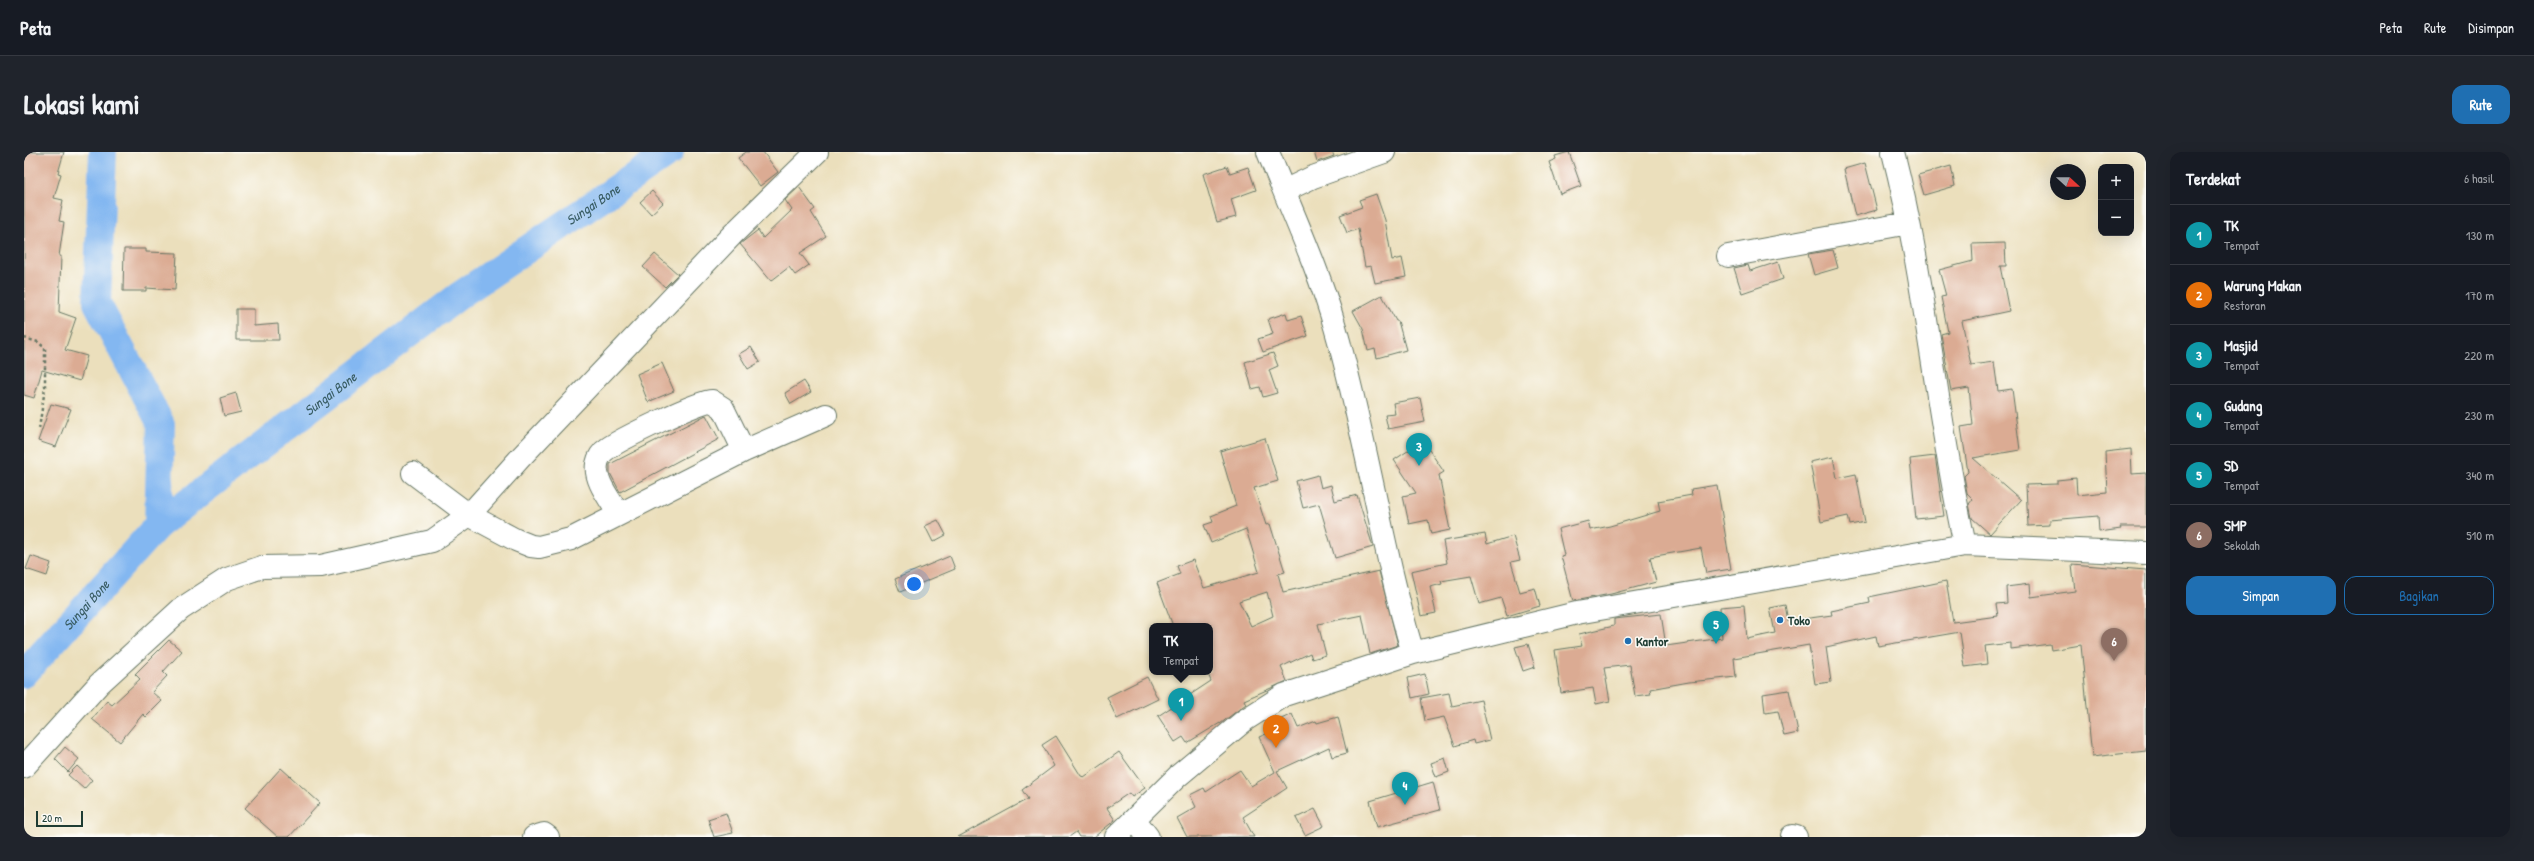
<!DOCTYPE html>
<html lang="id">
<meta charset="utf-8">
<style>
:root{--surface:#171b24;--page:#20242c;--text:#f1f3f6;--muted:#9ea1a6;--line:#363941;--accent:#1f6fb2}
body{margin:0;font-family:"Patrick Hand",sans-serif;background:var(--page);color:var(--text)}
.controls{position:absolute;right:12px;top:12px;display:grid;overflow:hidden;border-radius:8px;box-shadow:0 4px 16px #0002}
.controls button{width:36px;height:36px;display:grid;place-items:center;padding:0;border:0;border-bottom:1px solid var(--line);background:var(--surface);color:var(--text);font:20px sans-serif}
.compass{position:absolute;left:2026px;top:12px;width:36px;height:36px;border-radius:50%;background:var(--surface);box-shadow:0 4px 16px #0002;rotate:111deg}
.scale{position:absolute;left:12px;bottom:10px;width:47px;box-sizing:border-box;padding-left:4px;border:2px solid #1f3d34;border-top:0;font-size:11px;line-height:14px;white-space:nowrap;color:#1f3d34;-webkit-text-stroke:3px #fdfcf7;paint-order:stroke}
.you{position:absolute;left:890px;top:432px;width:14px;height:14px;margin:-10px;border:3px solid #fff;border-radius:50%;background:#1a73e8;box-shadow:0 0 0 6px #1a73e833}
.badge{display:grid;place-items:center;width:26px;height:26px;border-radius:50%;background:var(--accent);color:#fff;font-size:13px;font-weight:700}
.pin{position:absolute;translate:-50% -33px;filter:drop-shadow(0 1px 2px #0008)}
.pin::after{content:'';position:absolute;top:21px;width:14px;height:12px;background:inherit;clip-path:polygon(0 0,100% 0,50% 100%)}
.popup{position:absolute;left:1125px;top:471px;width:64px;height:52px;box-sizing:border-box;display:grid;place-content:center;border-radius:8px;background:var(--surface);filter:drop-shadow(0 1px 3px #0005);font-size:13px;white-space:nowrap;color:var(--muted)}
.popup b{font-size:15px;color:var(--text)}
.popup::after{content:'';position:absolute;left:50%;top:100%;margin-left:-8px;border:8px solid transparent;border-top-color:var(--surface)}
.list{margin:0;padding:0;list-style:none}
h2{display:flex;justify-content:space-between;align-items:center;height:52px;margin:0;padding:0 16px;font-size:17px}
h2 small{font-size:13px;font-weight:400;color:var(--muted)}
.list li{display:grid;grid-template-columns:26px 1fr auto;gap:12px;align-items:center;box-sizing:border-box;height:60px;padding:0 16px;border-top:1px solid var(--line)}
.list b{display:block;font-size:15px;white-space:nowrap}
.list p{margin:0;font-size:13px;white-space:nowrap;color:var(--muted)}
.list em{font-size:13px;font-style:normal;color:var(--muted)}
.actions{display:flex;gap:8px;padding:12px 16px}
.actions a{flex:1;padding:9px 0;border:1px solid var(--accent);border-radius:12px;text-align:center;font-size:14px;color:var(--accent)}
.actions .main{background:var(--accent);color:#fff}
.map{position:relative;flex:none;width:2122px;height:685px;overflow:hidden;border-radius:12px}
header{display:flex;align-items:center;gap:24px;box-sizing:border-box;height:56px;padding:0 20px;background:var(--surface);border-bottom:1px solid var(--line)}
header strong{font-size:19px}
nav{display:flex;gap:22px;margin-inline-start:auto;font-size:14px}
.intro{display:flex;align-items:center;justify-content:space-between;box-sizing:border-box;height:96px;padding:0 24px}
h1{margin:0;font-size:28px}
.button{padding:10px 18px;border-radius:12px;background:var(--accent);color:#fff;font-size:14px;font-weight:700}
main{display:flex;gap:24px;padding:0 24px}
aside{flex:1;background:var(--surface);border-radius:12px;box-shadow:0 4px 16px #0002}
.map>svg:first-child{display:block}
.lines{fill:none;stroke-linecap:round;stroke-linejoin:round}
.river{stroke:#83b7f1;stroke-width:28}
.building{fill:#dbab93;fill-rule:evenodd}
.minor-casing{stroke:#667664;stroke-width:24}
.path{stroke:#667664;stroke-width:2.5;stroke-dasharray:3 3;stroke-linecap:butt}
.minor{stroke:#fff;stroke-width:22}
.poi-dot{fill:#1f6fb2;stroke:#fdfcf7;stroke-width:1.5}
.labels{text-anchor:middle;stroke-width:3;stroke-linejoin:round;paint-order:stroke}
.poi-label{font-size:13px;font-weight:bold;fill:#1f3d34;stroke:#fdfcf7;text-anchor:start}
.water-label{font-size:14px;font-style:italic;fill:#385c63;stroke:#fdfcf7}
</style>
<header>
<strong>Peta</strong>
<nav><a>Peta</a><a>Rute</a><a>Disimpan</a></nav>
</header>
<div class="intro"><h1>Lokasi kami</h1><a class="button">Rute</a></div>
<main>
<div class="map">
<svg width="2122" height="685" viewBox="0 0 2122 685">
<rect width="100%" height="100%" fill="#fdfcf7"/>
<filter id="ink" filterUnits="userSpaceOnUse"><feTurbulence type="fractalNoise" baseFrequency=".025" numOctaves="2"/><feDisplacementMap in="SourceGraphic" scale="8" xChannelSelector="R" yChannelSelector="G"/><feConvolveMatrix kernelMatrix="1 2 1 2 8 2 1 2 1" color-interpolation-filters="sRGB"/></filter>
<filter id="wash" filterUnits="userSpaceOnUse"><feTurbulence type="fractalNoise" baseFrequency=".012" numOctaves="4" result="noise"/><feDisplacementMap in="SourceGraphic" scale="16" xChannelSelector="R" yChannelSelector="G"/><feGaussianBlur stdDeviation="0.9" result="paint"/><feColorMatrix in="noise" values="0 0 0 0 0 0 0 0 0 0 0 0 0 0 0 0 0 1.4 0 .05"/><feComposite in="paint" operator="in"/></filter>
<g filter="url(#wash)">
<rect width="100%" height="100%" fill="#ebdfbc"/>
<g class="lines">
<g class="river">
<path d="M79,0l-6,151 64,121 -3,101"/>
<path id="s1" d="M0,522l134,-149 302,-230 210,-143"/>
</g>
</g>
<g id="blocks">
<path class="building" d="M0,0h40l-6,21 3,1 -7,24 9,2 -4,21 5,1 -5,34h2l-2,56 17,6 -11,32 22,6 -7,25 -38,-11 -8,28 -10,-3z
M722,0h17l15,20 -18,14 -22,-28z
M1290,0h18l2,4 -17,6z
M1545,0l12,34 -21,8 -11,-32 7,-3 -1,-3z
M1841,11l12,47 -22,6 -11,-47z
M1203,14l3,7 18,-6 8,23 -25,9 5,18 -19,5 -14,-48z
M1927,14l4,20 -31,9 -6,-20z
M775,35l16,22 -4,3 15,24 -26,17 9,12 -14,10 -6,-8 -18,14 -31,-37 18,-14 5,8 29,-28 -7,-10z
M628,39l11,12 -12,11 -11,-12z
M1352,42l9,26 7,40 10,-2 4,19 -31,6 -4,-17 -6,1 -7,-38 -11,4 -7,-18 22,-8 -3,-7z
M1981,91l1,23h-6l9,45 -47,10 9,44 23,-3 4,29 14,-2 8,61 -47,8 48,42 -31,34 -18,-16 -3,-14 4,-5 -6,-6 -3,-17 4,-4 -7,-45 12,-2 -4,-37 -18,3 -10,-57 7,-2 -7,-35 5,-1 -7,-26 34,-9 -1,-17z
M100,97h22v3l31,1 -2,37 -29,-2v3h-23z
M1809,98l5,18 -24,7 -6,-21z
M631,102l23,20 -13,13 -22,-20z
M1754,110l5,17 -41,14 -8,-25 14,-3 2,6z
M1358,143l14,26h2l8,29 -29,8 -2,-9 -7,2 -5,-22 -10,-18z
M212,157h18v17l24,-2 1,16h-43z
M1262,161l2,7 13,-4 7,20 -45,16 -5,-13 15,-5 -5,-15z
M727,195l9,15 -12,7 -9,-15z
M1249,201l5,13 -9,4 8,23 -14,4 -3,-10 -8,2 -7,-27z
M638,211l12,28 -26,11 -11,-28z
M780,229l7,11 -20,12 -6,-11z
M212,241l5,19 -17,4 -4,-18z
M1396,246l5,24 -37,7 -3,-14 10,-1 -2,-11z
M27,252l20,5 -15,38 -18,-6z
M682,263l13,24 -99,53 -10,-19v-9z
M1241,286l13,43 -24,7 12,37 4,-1 15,48 -7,2 5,18 96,-21 19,74 -28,9 -8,-39 -44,9 8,31 -14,4 -2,-6 -29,14 6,14 -43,19 2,4 -26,20v-1l-33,20 -4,-6 -8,5 -17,-26 53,-35 -4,-9h3v-46h-37l-16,-43 23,-9 -3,-8 16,-6 11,28 55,-16 -13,-43 -35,14 -7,-18 9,-3 -2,-6 25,-10 -16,-55zM1243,440l6,24 -22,10 -12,-25z
M1399,289l21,31 -5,3 11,55 -19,4 -3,-14 -19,4 -6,-28 13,-3 -22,-33z
M2107,297l1,25 14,-1v54h-26l1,2 -22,3 -1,-16 -48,4v5l-22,1 -2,-41 31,-1v-4l19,-2 1,17 30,-3 -2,-40z
M1911,304l9,60 -28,3 -6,-60z
M1809,305l4,21 19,-4 9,48 -15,3 -2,-9 -27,6 -11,-60z
M1294,323l3,13 10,-3 4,16 22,-6 16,52 -38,11 -16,-54 -16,4 -7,-27z
M1693,333l14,84 -25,4 -5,-25 -51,9 6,25 -45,12 -38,7 -12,-45 3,-1 -6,-26 30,-8 2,9 20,-4 50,-15 -2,-10 34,-6 -1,-6z
M914,368l8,15 -13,7 -8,-16z
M1461,382l2,10 26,-8 7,24 -9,2 9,30 15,-4 5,18 -33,10 -6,-18 -22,6 -8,-28 -30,5 1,3 -12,3 6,26 -15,3 -10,-45 36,-8 -4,-22z
M7,404l20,7 -4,13 -21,-7z
M926,404l5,13 -55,23 -5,-13z
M2048,412l74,6v181l-54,6 -11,-112 -30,5 -1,-6 -39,5v-6l-26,3 2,18 -22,3 -5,-35 -82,14 -2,-10 -50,11 5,35 -16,2 -6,-39 -75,13 2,19 -47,5 -39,7 1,5 -16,2 -5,-31 -26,3 6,33 -14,3 -3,-16 -32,5 -6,-43 27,-4 -3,-12 35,-8v-7l47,-5 5,32 56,-8 -2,-31 24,-2 3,34 28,-6 -5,-25 15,-3 3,16 44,-6 -1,-4 39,-8 -1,-6 77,-16 7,41 45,-6 -2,-12 11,-1 -1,-16 24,-3 1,13 44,-6z
M145,488l13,11 -19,21 4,4 -15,16 10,9 -16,16 -3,-3 -23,28 -28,-23 15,-18 5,4 28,-26 -5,-5z
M1504,492l7,23 -12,4 -8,-24z
M1401,522l4,20 -17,4 -4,-20z
M1123,525l11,22 -41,20 -10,-22z
M1765,538l9,43 -14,3 -6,-25 -13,2 -2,-19z
M1425,541l3,13 29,-6 9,40 -16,4 -1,-4 -18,6 -11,-29 -19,4 -4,-23z
M1268,562l6,14 18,-7 1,2 21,-6 9,36 -15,4 -3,-10 -52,24 10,17 -44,29 11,20h-67l-10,-19 19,-11 -6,-12 14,-7 2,4 34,-22 11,16 24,-14 -16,-35 21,-9 -3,-7z
M1032,584l25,40 3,1 35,-25 26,36 -13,9 -3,-4 -22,15 8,12 -21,17h-15l-3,-5 -7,5h-111l70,-38 -6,-9 32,-24 -12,-21z
M41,595l14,12 -11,13 -13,-13z
M1421,606l4,14 -13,5 -5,-14z
M53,614l15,14 -8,9 -16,-14z
M257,616l39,35 -31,34h-11l-33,-29z
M1409,630l7,28 -63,17 -7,-26z
M1291,657l9,17 -19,9 -9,-17z
M702,661l7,20 -19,4 -6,-18z"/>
</g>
</g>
<g filter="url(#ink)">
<use href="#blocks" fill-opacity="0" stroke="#667664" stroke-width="1"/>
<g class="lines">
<defs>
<path id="minor" d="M1244,0c23,58 50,115 67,175 31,107 46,219 78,326
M1869,0c33,129 43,263 72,393
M1260,39l29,-14 71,-25
M1704,104l181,-33
M389,321l56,42 47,25 15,6 8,1 32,-8 173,-88 82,-36
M594,361c-8,-14 -24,-33 -21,-49 1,-6 5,-12 10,-15 12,-9 93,-49 105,-48l11,7 21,43
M0,615l75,-83 82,-75 46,-30 35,-12 59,-1 111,-25 37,-26 53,-59 211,-222 84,-82
M1111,668l13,17
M1768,684l4,1
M510,685l10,-3 4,3
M1092,685l62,-61 67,-56 39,-25 129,-42 164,-40 388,-68 181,8"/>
</defs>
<use href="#minor" class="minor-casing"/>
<path class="path" d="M0,186l14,4 7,6v40l-6,41"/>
<use href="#minor" class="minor"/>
</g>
</g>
<g class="poi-dot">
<circle cx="1756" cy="468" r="4"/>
<circle cx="1604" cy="489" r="4"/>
</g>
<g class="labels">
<g class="poi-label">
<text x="1764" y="473">Toko</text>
<text x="1612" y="494">Kantor</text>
</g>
<g class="water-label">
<text dy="5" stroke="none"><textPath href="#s1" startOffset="741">Sungai Bone</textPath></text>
<text dy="5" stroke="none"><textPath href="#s1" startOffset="417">Sungai Bone</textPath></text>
<text dy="5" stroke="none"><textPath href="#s1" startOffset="93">Sungai Bone</textPath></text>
</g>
</g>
</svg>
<div class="controls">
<button>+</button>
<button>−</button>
</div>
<svg class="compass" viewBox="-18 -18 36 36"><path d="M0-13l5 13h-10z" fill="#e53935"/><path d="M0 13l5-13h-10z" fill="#9ea1a6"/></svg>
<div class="scale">20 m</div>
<div class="you"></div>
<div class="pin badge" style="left:1157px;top:569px;background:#0f9aa8">1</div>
<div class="popup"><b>TK</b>Tempat</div>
<div class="pin badge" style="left:1252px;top:596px;background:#e8710a">2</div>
<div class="pin badge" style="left:1395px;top:314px;background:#0f9aa8">3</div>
<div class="pin badge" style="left:1381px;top:653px;background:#0f9aa8">4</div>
<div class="pin badge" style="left:1692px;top:492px;background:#0f9aa8">5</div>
<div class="pin badge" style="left:2090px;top:509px;background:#8d6e63">6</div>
</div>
<aside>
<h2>Terdekat<small>6 hasil</small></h2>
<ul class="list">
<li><span class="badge" style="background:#0f9aa8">1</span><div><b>TK</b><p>Tempat</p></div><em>130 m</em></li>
<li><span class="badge" style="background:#e8710a">2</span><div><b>Warung Makan</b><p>Restoran</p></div><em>170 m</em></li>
<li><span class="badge" style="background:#0f9aa8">3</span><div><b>Masjid</b><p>Tempat</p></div><em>220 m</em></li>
<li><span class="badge" style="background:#0f9aa8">4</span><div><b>Gudang</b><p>Tempat</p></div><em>230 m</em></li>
<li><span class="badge" style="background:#0f9aa8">5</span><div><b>SD</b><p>Tempat</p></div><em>340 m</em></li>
<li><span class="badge" style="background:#8d6e63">6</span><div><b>SMP</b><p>Sekolah</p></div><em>510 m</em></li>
</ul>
<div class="actions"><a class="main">Simpan</a><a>Bagikan</a></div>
</aside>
</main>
